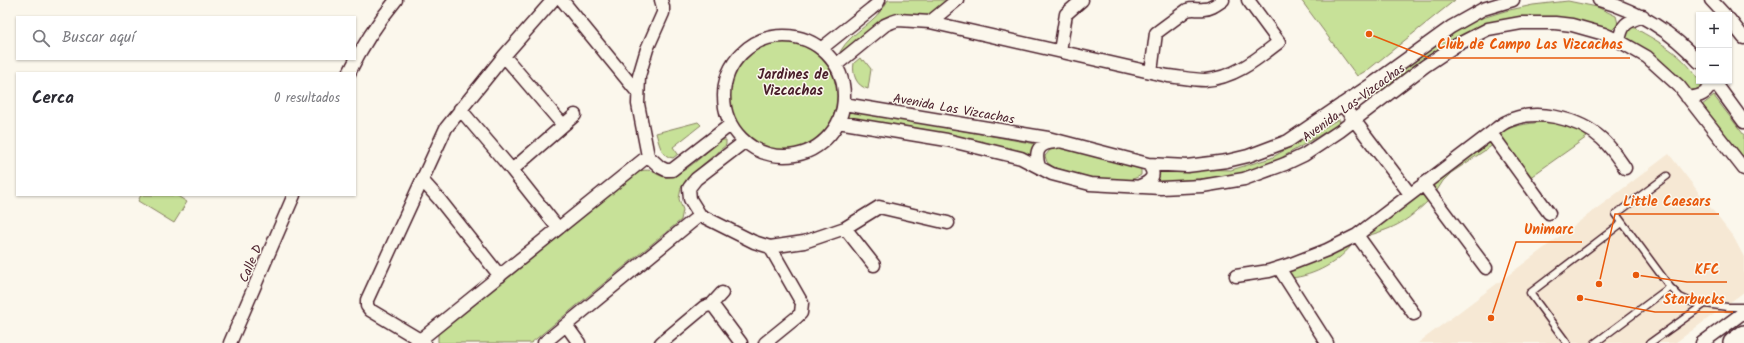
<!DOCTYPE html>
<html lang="es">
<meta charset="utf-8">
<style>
:root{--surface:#fff;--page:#f2f2f3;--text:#2b2b33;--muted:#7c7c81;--line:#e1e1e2}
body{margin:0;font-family:Kalam,sans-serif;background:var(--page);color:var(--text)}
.controls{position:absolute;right:12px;top:12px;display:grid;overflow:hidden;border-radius:0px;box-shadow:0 1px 3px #0004}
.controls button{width:36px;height:36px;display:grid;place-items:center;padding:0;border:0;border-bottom:1px solid var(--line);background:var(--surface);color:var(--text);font:20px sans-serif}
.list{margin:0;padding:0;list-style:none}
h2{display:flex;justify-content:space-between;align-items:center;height:52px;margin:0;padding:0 16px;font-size:17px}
h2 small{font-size:13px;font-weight:400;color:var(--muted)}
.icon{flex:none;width:22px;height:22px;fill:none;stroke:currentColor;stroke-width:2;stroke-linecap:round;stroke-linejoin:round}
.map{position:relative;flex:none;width:1744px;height:343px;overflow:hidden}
.search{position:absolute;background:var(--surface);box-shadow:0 1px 3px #0004;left:16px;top:16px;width:340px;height:44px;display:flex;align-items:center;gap:10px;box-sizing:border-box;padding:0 14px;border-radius:0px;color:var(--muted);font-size:15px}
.panel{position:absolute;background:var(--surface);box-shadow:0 1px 3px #0004;left:16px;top:72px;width:340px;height:124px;border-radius:0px}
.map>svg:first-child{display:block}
.built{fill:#f6e8d4}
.green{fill:#c7e198;stroke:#888062}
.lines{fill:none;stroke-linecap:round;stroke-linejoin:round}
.lane-casing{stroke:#4a1f2b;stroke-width:9}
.street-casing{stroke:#4a1f2b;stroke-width:15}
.primary-casing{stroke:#4a1f2b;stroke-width:22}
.lane{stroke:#fbf7ec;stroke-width:6}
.street{stroke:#fbf7ec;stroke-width:12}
.primary{stroke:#fbf7ec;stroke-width:19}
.labels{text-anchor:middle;stroke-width:3;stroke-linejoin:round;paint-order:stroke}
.street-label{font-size:13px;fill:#4a1f2b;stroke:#fbf7ec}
.neighbourhood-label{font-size:14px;font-weight:bold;fill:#4a1f2b;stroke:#fbf7ec}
.leader{fill:none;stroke:#e8590c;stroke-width:1.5}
.callout-dot{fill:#e8590c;stroke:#fbf7ec;stroke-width:1.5}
.callout-label{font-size:14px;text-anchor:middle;font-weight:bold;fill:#e8590c;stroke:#fbf7ec;stroke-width:3;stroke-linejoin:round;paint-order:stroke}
</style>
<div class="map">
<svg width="1744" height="343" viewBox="0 0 1744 343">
<rect width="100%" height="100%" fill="#fbf7ec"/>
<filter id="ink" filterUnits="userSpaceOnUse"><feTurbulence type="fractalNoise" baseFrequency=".025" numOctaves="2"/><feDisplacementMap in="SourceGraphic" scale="8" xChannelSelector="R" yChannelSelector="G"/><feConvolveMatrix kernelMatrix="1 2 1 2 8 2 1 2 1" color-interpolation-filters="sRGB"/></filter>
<g filter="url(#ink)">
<path class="built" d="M1669,154l65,84 10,19v35l-69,51h-257z"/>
<path class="green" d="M888,0h63l-23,19 -25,-3 -53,33 -10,3c12,-22 37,-29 48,-52z
M1301,0h154l-86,69 -12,7z
M1568,1l29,6 19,9 2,8 -6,6 -21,-6 -86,-2 -135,80 -4,-1 -1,-5 89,-63 19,-12 32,-10 28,-6z
M1633,27c31,18 56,30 71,63l-9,6 -70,-55v-11z
M729 96a54 54 0 1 1 108 0a54 54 0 1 1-108 0Z
M860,58l2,3 2,-1 7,9 -3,20c-12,-3 -16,-15 -14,-26z
M1714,96l30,39v27l-42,-57z
M850,110l191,35 -5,12c-60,-20 -125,-31 -188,-39l-2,-3z
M1337,120h3l-1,4 -65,38 -41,14 -84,7 1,-15 81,2 40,-12z
M698,122l3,3 -28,22 5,7 -5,4c-12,-1 -14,-15 -17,-25z
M1542,122c16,0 33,4 45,15l-58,41 -32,-43c14,-10 29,-11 45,-13z
M720,140h6v5l-39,33 -6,10 -2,11 4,11 -2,10 -150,123h-91l-2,-1v-10l201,-161c16,-3 12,2 25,6 15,3 45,-27 56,-37z
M1490,140l3,5 -42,28 -8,8 -7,11 -5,-7z
M1061,147l80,20v8c-18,14 -68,-2 -88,-8l-6,-5 -2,-6 5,-6z
M1422,191l6,10c-22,21 -31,26 -61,35l1,-3z
M141,195h35l11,7 -13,21 -36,-22z
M1354,242c-14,20 -40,34 -63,36l-4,-7z"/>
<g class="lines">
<defs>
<path id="lane" d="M1667,176l-51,38 54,73 10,10 11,5 36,5h17
M1567,343l-37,-50 92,-70
M1595,343l75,-56
M1650,343l56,-40"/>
<path id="street" d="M562,0l76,93
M661,0l2,7v6l-16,36 -8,27 -1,28 10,52 12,11 6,3h6l58,-45
M1599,0c40,11 72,31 100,62
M1711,0l14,15
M1729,19l15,19
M930,22l27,-22
M724 96a60 60 0 1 1 120 0a60 60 0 1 1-120 0Z
M1619,41c3,-18 8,-19 24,-25
M822,48l49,-39 6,-5 2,-4
M1060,51l6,-37 16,-14
M504,56l59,69
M836,65l49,-40 7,-3 6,-2 32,2 238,54c12,1 25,4 37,4 30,-2 52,-21 74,-38l-31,-42
M1151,72l5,-39 31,-23c6,-2 11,0 17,-1 7,0 13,-5 19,-9
M349,73c13,-27 28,-50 47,-73
M1714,81l30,41
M1687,97c12,1 22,-4 25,-16
M844,104l204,34 100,26 39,2 40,-5 21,-5 40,-15 84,-57 79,-57 32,-18 30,-9
M1342,104l68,90
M460,109l52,61
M838,122l109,18 74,18 31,16 38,10 71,4 41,-2 42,-7 41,-15 19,-9 36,-24 85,-65 30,-20 33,-17 33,-6h34l17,2 32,9 15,7 28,16 32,29 65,83
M1491,133l58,80
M744,142l-48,37 -7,9 1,11 10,16 54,27 16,5 34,-5 41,-14 34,-21 69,16
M1039,167c-5,-17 0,-24 17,-25
M422,180l17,19 61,77
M1423,184l63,84
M1140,186c12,-5 17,-11 8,-22
M558,228l-46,-58 63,-55
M845,228l29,37
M1357,235l57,79
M1279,268l48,75
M1236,276l33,-5 22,-7 36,-14 30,-15 134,-102c4,-3 9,-8 15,-11 28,-15 73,-4 96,17 9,8 16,19 23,29
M712,304l29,39
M566,325l13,18
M420,340l228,-184
M230,343l64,-148
M425,343l-55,-33 -3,-4v-6l79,-172 58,-72 49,-56
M544,343l156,-128
M661,343l43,-36 8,-3 10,-11
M765,343l32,-26 4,-4 1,-10 -32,-56
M1702,343l42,-31"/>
<path id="primary" d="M1733,343l11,-8"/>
</defs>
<use href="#lane" class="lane-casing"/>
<use href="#street" class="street-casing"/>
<use href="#primary" class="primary-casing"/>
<use href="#lane" class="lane"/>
<use href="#street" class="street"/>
<use href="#primary" class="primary"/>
</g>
</g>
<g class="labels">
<g class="street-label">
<text transform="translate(1353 102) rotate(-36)" y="5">Avenida Las Vizcachas</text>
<text transform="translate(954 108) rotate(10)" y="5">Avenida Las Vizcachas</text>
<text transform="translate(250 263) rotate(-67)" y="5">Calle D</text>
</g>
<g class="neighbourhood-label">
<text x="793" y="79">Jardines de<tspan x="793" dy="16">Vizcachas</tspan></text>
</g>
</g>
<path class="leader" d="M1369 34L1429 58H1630M1599 284L1615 214H1719M1491 318L1516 242H1582M1636 275L1687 282H1727M1580 298L1655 312H1733"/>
<g class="callout-dot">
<circle cx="1369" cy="34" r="4"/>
<circle cx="1599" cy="284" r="4"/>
<circle cx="1491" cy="318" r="4"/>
<circle cx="1636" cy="275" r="4"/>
<circle cx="1580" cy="298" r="4"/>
</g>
<g class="callout-label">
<text x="1530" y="49">Club de Campo Las Vizcachas</text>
<text x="1667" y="206">Little Caesars</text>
<text x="1549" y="234">Unimarc</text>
<text x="1707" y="274">KFC</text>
<text x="1694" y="304">Starbucks</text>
</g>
</svg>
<div class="controls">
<button>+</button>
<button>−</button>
</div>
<div class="search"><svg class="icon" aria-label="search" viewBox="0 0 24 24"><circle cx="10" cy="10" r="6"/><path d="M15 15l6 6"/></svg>Buscar aquí</div>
<section class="panel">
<h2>Cerca<small>0 resultados</small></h2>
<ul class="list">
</ul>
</section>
</div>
